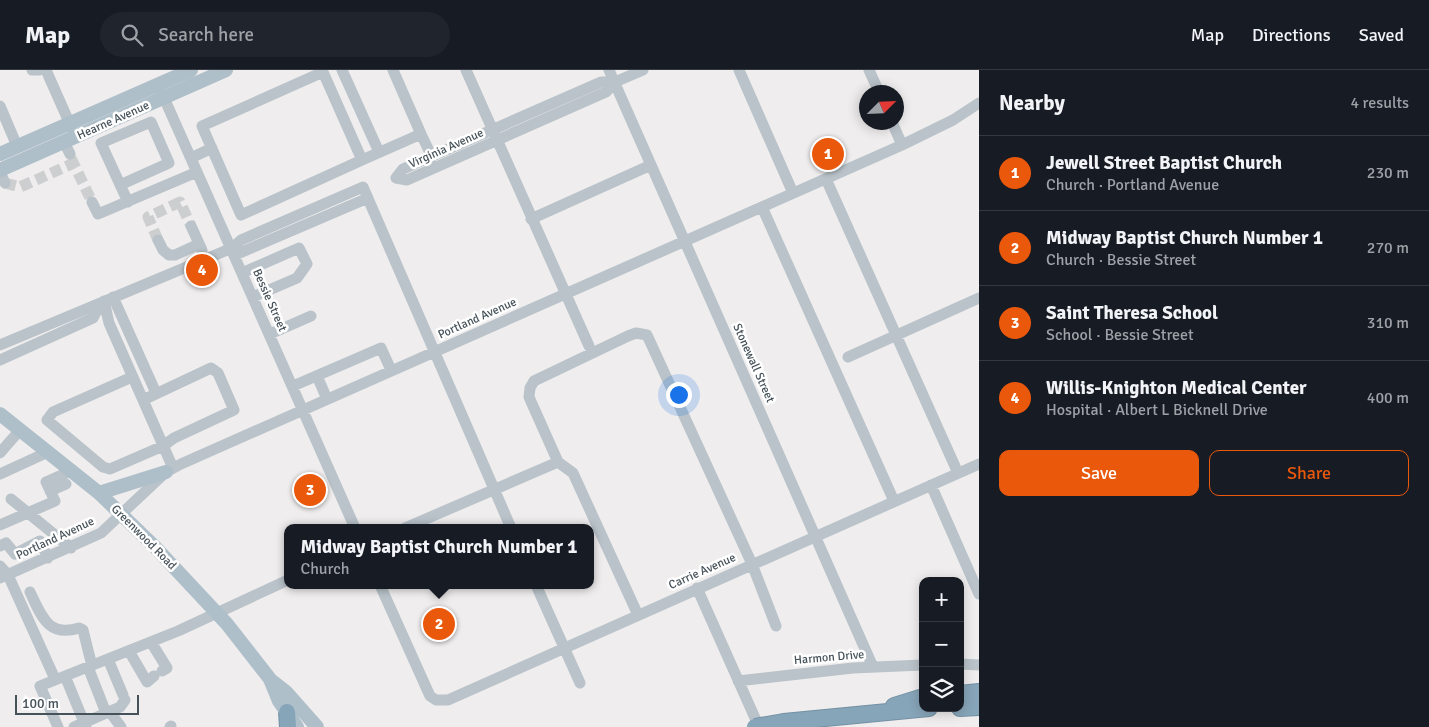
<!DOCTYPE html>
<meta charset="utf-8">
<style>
:root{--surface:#171b24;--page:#20242c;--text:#f1f3f6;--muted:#9ea1a6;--line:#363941;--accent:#ea580c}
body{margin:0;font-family:Signika,sans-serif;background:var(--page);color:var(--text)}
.controls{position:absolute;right:15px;bottom:15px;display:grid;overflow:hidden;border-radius:10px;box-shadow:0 2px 12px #0003}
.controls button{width:45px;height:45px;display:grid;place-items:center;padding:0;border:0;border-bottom:1px solid var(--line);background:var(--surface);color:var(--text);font:25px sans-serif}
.compass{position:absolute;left:859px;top:15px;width:45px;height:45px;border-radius:50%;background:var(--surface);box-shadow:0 2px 12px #0003;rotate:66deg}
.scale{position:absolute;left:15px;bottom:12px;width:124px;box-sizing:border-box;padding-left:5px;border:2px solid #465259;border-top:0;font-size:14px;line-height:18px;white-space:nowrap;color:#465259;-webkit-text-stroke:4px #fff;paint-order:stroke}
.you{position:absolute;left:678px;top:324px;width:18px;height:18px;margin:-12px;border:4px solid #fff;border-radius:50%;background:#1a73e8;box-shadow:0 0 0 8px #1a73e833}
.badge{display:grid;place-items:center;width:32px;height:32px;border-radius:50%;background:var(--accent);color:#fff;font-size:16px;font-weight:700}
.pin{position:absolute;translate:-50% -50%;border:2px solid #fff;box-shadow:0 1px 5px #0006}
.popup{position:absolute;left:284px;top:454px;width:310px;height:65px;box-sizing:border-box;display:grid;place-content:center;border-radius:10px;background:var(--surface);filter:drop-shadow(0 1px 4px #0005);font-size:16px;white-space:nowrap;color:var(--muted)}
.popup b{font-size:19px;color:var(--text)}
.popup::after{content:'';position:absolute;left:50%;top:100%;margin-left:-10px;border:10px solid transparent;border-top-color:var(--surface)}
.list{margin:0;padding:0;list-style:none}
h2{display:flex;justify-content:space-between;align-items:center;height:65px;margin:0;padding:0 20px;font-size:21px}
h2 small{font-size:16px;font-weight:400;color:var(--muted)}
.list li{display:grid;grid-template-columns:32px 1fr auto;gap:15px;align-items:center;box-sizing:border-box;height:75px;padding:0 20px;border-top:1px solid var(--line)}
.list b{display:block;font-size:19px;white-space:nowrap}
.list p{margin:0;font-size:16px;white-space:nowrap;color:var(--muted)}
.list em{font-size:16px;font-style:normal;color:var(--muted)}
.actions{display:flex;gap:10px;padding:15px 20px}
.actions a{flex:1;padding:11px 0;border:1px solid var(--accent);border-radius:10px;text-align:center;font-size:18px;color:var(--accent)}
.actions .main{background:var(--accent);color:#fff}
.icon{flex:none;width:28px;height:28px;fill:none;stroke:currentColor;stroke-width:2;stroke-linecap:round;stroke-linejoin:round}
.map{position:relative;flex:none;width:979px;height:657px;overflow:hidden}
header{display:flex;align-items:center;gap:30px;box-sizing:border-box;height:70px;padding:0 25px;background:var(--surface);border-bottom:1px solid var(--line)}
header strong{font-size:24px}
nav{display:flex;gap:28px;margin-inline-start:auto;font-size:18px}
.search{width:350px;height:45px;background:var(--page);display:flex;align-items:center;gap:12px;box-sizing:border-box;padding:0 18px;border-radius:28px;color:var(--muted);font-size:19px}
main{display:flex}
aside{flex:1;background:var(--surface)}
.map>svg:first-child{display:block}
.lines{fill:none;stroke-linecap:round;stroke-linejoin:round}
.minor-tunnel{stroke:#cdcecf;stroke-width:11;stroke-dasharray:11 5.5;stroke-linecap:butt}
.highway-casing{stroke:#7390a4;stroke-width:18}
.minor{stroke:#b9c3c9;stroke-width:11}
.major{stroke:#aebfca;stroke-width:14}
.highway{stroke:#87a5b9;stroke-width:16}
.highway-bridge-casing{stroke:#7390a4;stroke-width:18;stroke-linecap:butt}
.highway-bridge{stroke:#87a5b9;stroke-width:16}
.labels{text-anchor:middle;stroke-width:5;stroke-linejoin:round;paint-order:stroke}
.street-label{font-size:12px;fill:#465259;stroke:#fff}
</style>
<header>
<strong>Map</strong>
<div class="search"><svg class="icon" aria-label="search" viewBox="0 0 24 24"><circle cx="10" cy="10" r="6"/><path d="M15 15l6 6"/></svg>Search here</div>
<nav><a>Map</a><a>Directions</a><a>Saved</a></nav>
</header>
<main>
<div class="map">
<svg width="979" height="657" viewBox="0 0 979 657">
<rect width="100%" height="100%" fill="#efeded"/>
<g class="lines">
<path class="minor-tunnel" d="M71,88l21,44
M5,113l15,4 54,-24
M158,170l-10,-23 32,-15 11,24"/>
<defs>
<path id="highway" d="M960,624l19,-2
M894,636l29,-9
M960,638l19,-1
M287,642l1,15
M784,652l145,-14"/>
</defs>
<use href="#highway" class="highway-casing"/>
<path class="minor" d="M32,0h7
M46,0l27,61
M342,0l37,82
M466,0l123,276
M609,0l264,597
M739,0l54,123
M869,0l10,22
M323,2l39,88 -121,55 -39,-89z
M615,12h-14l-198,87 -7,9 11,2 199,-88 9,-10 28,-12
M161,21l194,437
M0,36l17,40
M892,52l10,23
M421,64l11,23
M64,72l6,12
M191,88l21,-10
M362,90l59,-26 -28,-64
M0,102l5,11
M826,109l132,294
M120,115l49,-22 -18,-41 -50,21 27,59
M92,132l6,12 99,-42
M762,137l132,294
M531,149l120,-54
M191,156l11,24
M158,170l5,10 6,5h6l24,-11
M235,185l133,-57
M242,203l57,-25 8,16 -10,14 -44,19
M113,227l43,96
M104,231l5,22 64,145
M270,264l41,-18
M0,275l232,-97 9,-8 122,-53 148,341
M848,287l131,-59
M0,290l93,-42 8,-15
M317,306l10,23
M132,307l-79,35 -6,8 56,47 7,2 53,-23 11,-8 60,-28 -16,-37 -7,-5 -68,32
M293,316l88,-38 10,22
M0,383l20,-23
M558,392l-29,-65 1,-9 4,-7 94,-45 8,-3 11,2 105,229 24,62
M0,404l48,-22
M931,415l48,109
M50,421l16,-7
M11,429l60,49
M0,455l55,-24 -9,-19 25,-11
M405,458l153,-66 15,11 65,142
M0,476l6,-3 9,11 25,-13 8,17
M0,496l8,9 47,104
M0,508l101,-45 65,-61 15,-8 721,-319 51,-25 26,-17
M380,515l50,111 6,4h12l531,-236
M536,515l44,98
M697,518l62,139
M30,522c11,23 18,46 49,36l4,2 9,36
M151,572l16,26 -5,3
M129,581l18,31 7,-6
M108,589l15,36
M960,594l19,1
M88,597l18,46
M65,606l21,51
M738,611l115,-13 70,-3
M110,642l11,15
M58,657l-18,-41 138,-55 110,-51
M74,657l46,-20 5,-7
M170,657l1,-1"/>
<path class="major" d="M0,84l191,-84
M0,100l226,-100
M0,344l99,79 56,54 72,77 43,55 9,22 18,26
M99,423l67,-21
M272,611l14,11 31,35"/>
<use href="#highway" class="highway"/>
<defs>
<path id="highway-bridge" d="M755,657l29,-5"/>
</defs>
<use href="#highway-bridge" class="highway-bridge-casing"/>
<use href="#highway-bridge" class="highway-bridge"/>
</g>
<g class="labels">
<g class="street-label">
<text transform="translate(113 50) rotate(-24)" y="4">Hearne Avenue</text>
<text transform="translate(446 78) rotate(-24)" y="4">Virginia Avenue</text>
<text transform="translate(270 230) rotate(66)" y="4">Bessie Street</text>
<text transform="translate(477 248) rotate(-24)" y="4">Portland Avenue</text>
<text transform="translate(754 293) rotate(66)" y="4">Stonewall Street</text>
<text transform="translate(144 467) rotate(45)" y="4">Greenwood Road</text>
<text transform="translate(55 468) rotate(-25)" y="4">Portland Avenue</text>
<text transform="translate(702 501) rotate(-24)" y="4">Carrie Avenue</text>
<text transform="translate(829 587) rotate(-5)" y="4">Harmon Drive</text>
</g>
</g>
</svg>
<div class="controls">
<button>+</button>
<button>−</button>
<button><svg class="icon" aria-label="layers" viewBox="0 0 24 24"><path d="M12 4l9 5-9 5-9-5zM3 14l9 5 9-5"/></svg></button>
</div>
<svg class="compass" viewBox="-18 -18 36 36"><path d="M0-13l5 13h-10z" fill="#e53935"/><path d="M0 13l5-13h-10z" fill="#9ea1a6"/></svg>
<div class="scale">100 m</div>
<div class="you"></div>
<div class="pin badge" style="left:828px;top:84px">1</div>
<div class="pin badge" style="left:439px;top:554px">2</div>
<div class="popup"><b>Midway Baptist Church Number 1</b>Church</div>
<div class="pin badge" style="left:310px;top:420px">3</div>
<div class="pin badge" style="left:202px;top:200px">4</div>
</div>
<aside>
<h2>Nearby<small>4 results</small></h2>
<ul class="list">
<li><span class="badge">1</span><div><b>Jewell Street Baptist Church</b><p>Church · Portland Avenue</p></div><em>230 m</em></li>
<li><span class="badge">2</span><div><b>Midway Baptist Church Number 1</b><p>Church · Bessie Street</p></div><em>270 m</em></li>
<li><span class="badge">3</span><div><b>Saint Theresa School</b><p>School · Bessie Street</p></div><em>310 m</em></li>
<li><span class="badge">4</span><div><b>Willis-Knighton Medical Center</b><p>Hospital · Albert L Bicknell Drive</p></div><em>400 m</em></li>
</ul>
<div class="actions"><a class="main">Save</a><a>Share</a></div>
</aside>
</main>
